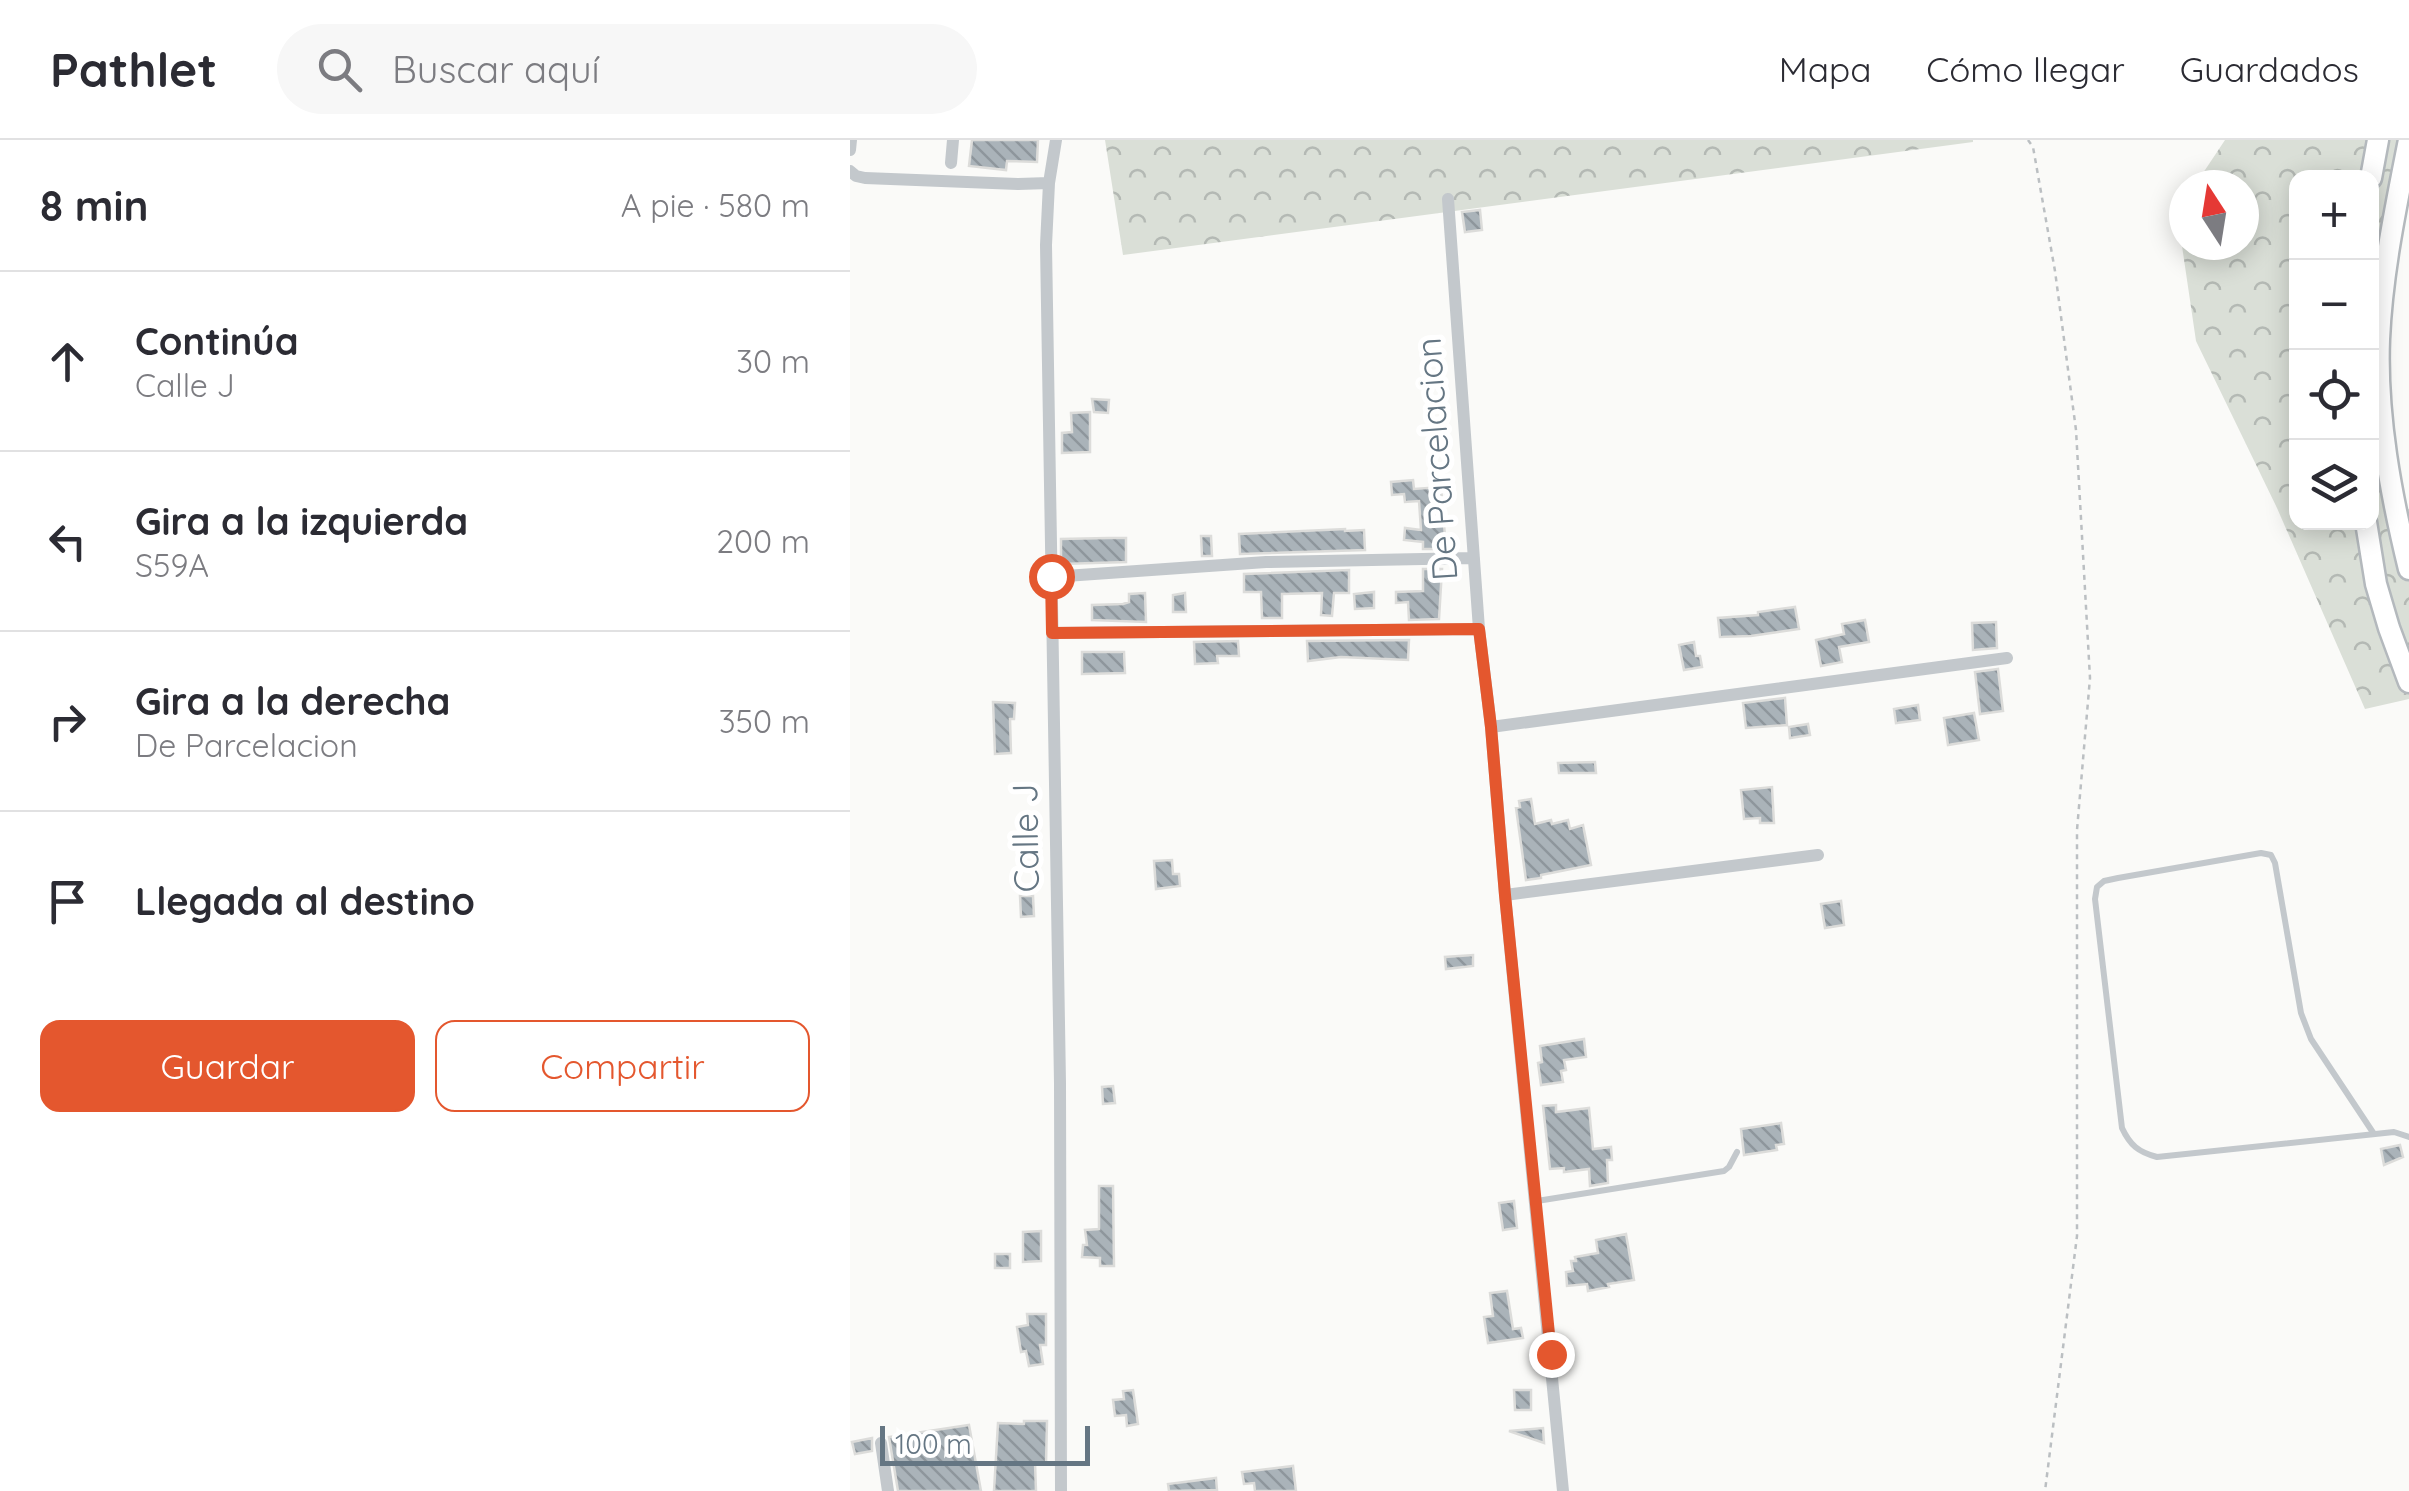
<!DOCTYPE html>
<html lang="es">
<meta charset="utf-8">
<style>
:root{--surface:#fff;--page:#f7f7f7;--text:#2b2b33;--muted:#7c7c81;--line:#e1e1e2;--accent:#e4572e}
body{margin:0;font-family:Quicksand,sans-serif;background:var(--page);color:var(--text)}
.controls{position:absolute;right:30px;top:30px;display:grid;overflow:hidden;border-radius:20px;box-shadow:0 5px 25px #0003}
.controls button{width:90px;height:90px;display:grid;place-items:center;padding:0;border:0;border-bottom:2px solid var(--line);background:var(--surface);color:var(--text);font:50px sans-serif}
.compass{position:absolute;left:1319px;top:30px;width:90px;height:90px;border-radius:50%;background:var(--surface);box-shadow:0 5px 25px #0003;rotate:348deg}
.scale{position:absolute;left:30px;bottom:25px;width:210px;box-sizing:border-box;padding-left:10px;border:5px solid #657683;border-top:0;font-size:28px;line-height:35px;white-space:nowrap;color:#657683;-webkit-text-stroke:8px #fff;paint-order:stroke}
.stop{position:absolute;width:30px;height:30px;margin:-22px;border:8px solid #e4572e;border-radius:50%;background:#fff}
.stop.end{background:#e4572e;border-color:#fff;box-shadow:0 2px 10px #0008}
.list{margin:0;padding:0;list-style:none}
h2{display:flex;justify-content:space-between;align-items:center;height:130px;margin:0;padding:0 40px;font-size:42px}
h2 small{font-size:32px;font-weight:400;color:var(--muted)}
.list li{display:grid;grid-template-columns:65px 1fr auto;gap:30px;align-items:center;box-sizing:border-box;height:180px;padding:0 40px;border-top:2px solid var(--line)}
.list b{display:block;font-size:38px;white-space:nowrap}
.list p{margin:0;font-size:32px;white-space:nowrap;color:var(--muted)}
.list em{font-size:32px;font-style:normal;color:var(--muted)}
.actions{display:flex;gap:20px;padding:30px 40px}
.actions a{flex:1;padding:22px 0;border:2px solid var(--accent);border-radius:20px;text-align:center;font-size:35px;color:var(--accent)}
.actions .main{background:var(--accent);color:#fff}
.icon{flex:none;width:55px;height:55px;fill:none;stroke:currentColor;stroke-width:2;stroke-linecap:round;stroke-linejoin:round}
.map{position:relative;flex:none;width:1559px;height:1351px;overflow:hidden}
header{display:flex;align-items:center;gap:60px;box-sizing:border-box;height:140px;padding:0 50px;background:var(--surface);border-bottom:2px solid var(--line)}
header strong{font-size:48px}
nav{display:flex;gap:55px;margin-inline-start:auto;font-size:35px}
.search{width:700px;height:90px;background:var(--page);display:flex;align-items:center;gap:25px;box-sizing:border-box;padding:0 35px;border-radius:55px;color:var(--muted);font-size:38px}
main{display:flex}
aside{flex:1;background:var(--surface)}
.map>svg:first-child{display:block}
.forest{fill:url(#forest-crowns)}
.building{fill:url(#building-back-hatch);stroke:#dcdcda;stroke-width:2.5}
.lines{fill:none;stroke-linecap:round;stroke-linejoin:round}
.trunk-casing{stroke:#b4b9bd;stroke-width:25}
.path{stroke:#bbbfc2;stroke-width:2.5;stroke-dasharray:5 5;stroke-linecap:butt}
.service{stroke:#c3c8cc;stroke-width:6}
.minor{stroke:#c3c8cc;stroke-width:12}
.trunk{stroke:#fff;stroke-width:20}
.route{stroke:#e4572e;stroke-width:12}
.labels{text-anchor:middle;stroke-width:10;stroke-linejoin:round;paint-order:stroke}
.street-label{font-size:35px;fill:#657683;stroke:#fff}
</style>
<header>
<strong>Pathlet</strong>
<div class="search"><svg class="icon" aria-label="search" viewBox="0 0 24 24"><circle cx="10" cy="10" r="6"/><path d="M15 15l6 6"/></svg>Buscar aquí</div>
<nav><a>Mapa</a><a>Cómo llegar</a><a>Guardados</a></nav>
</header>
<main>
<aside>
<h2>8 min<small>A pie · 580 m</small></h2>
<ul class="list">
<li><svg class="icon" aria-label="ahead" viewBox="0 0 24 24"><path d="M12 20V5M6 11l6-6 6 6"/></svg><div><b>Continúa</b><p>Calle J</p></div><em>30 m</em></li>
<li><svg class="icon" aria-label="left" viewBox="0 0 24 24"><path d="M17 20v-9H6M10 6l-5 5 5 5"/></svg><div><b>Gira a la izquierda</b><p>S59A</p></div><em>200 m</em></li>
<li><svg class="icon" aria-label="right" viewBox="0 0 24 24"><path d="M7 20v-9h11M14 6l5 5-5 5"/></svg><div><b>Gira a la derecha</b><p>De Parcelacion</p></div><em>350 m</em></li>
<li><svg class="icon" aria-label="arrive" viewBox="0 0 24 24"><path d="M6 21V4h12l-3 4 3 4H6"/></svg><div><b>Llegada al destino</b></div></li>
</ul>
<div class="actions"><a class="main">Guardar</a><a>Compartir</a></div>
</aside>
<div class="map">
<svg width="1559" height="1351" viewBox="0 0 1559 1351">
<defs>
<pattern id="forest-crowns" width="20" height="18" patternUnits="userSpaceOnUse" patternTransform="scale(2.5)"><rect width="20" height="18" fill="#dadfd7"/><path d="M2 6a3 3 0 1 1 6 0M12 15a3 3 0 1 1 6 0" fill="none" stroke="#b4b9b4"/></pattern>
<pattern id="building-back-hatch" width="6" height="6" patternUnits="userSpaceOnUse" patternTransform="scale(2.5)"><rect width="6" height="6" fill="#aab3b9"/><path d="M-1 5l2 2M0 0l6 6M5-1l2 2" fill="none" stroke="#8e969c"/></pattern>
</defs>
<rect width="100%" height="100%" fill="#fafaf8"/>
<path class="forest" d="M255,0h868v2l-850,113z
M1375,0h183l-36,178v-140h-76v344h76v-149l26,125 11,12v189l-44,10 -88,-201 -81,-167 -19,-129 7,-10v43h60v-60h-49z"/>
<path class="building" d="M122,0h66l-1,22 -30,-1 -1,9 -37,-4z
M630,70l2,20 -17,2 -3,-20z
M242,259l17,1 -1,13 -14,-1z
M240,272v40l-28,1v-20l10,-1 -1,-19z
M563,340l1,9 27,-2 5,62h-23v-7l-19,-2 1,-12 16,2 -2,-29 -14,1 -1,-8 -12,1 -1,-13z
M495,389v2l19,-1 1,20 -125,4 -1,-20z
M351,396h10l1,20h-10z
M258,398h18v24l-65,2v-25z
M573,429h19l-3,50 -30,1 -1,-18 -12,1v-11l27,-1z
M499,430v23h-15l-2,23 -11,-1 1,-22 -40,1v24h-20l-1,-26h-17v-18z
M524,452v16l-19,1 -1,-15z
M295,453l1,29 -54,-2v-15l31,-1 6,-2v-8z
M335,453l1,19h-13v-17z
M945,467l4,22 -48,7 -31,1 -2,-19 40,-3v-3z
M1015,480l4,22 -30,5 3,15 -21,4 -5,-26 28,-6 -2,-10z
M1146,482l1,26 -24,2 -1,-27z
M559,500l-1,20 -67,-3 -33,4 -1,-20z
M388,501l1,15h-22l1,7 -23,1 -1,-22z
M844,502l2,14h4l2,11 -18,3 -5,-25z
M232,512h42l1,21 -43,1z
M1148,529l5,42 -23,3 -5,-42z
M935,558l2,27 -41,3 -3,-25z
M143,562l22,1 -1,16h-4l1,34 -16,1z
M1068,565l2,15 -24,3 -2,-14z
M1124,573l5,27 -31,5 -4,-27z
M958,584l2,11 -20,3 -1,-11z
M745,622l1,11h-37l-1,-10z
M922,647l2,36h-14v-5l-16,1 -3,-29z
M681,659l4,25 16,-4 1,4 16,-4 2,9 13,-4 8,40 -50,10v3l-15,2 -10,-72 4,-1 -1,-6z
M322,720l1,14h6l1,12 -24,3 -2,-28z
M170,756h13l1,20 -13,1z
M991,761l3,24 -19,3 -4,-24z
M623,815v11l-27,3 -1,-12z
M734,899l2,18 -22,3 2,10 -5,1 2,11 -22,3 -3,-22 4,-1 -2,-16z
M263,946l2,17 -12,1 -1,-17z
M706,965v7l33,-4 4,41 18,-2 1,13h-5l1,23 -18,3 -1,-17 -25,3v-4l-14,1 -7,-63z
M931,983l3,21 -8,1 1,5 -33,5 -3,-26z
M1550,1005l3,12 -19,8 -3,-16z
M249,1046h14l1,80h-14v-8l-18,-1 1,-12h4l-2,-15 14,-1z
M664,1061l3,27 -14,2 -4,-27z
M191,1091v30l-18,1v-30z
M776,1094l8,46 -26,4 1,3 -21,4 -1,-7 -20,2 -1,-14 7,-1 -2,-10h5l-1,-4 23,-4 -2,-13z
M145,1114h15v14h-15z
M657,1151l6,38 8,-1 2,10 -35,5 -4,-26 9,-1 -3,-23z
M177,1174h19v31h-6l3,19 -14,2 -3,-15 -5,1 -4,-25 11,-2z
M283,1250l5,34 -11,2 -1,-11 -11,1 -2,-16 11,-1 -1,-8z
M664,1250h17v20h-16z
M174,1281h23l-1,43 -11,-1 1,28h-42l4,-68 26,1z
M119,1285l12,66h-83l-9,-54z
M693,1288l1,15 -35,-12z
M22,1298v13l-17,3 -3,-12z
M443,1326l3,25h-41l-1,-8 -10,1 -2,-12z
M366,1338l1,12 -48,1 -1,-7z"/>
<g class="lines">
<defs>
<path id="trunk" d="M1559,0c-13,66 -27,132 -30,199 -3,77 12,156 30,230
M1521,38l7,-38
M1516,382l10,62 13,44 20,54"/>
</defs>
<use href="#trunk" class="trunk-casing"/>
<path class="path" d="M1178,0l5,7 22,124 21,159 14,248 -13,152v406l-32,255"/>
<path class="service" d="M1524,994l-63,-95 -10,-26 -26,-150 -4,-8 -10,-2 -143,25 -14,3 -7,6 -2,12 27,229c8,17 16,24 35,29l237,-25 15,5
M687,1061l187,-30 5,-4 8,-15"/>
<path class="minor" d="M206,0l-7,43 -3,62 14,838 1,408
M0,10l1,-10
M101,23l2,-23
M0,31l6,5 9,2 153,6 31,-1
M598,59l31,430 12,98 14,168 58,596
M201,437l215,-15 208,-4
M202,493l427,-4
M641,587l516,-69
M655,755l313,-40
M31,1303l7,48"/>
<use href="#trunk" class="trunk"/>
</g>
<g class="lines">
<path class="route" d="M201,436l1,57 427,-4 12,98 14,168 46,459"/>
</g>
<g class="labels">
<g class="street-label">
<text transform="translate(587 319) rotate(-94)" y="12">De Parcelacion</text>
<text transform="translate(176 698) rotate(-91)" y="12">Calle J</text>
</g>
</g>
</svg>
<div class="controls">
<button>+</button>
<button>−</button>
<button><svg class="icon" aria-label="locate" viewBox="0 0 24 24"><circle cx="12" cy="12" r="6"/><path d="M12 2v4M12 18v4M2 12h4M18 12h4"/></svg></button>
<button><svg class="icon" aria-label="layers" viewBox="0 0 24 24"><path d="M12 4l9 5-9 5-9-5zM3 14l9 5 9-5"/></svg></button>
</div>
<svg class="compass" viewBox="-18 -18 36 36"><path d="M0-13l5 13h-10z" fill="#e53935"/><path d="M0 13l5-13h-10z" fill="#7c7c81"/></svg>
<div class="scale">100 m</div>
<div class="stop" style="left:201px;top:436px"></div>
<div class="stop end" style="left:701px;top:1214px"></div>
</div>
</main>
